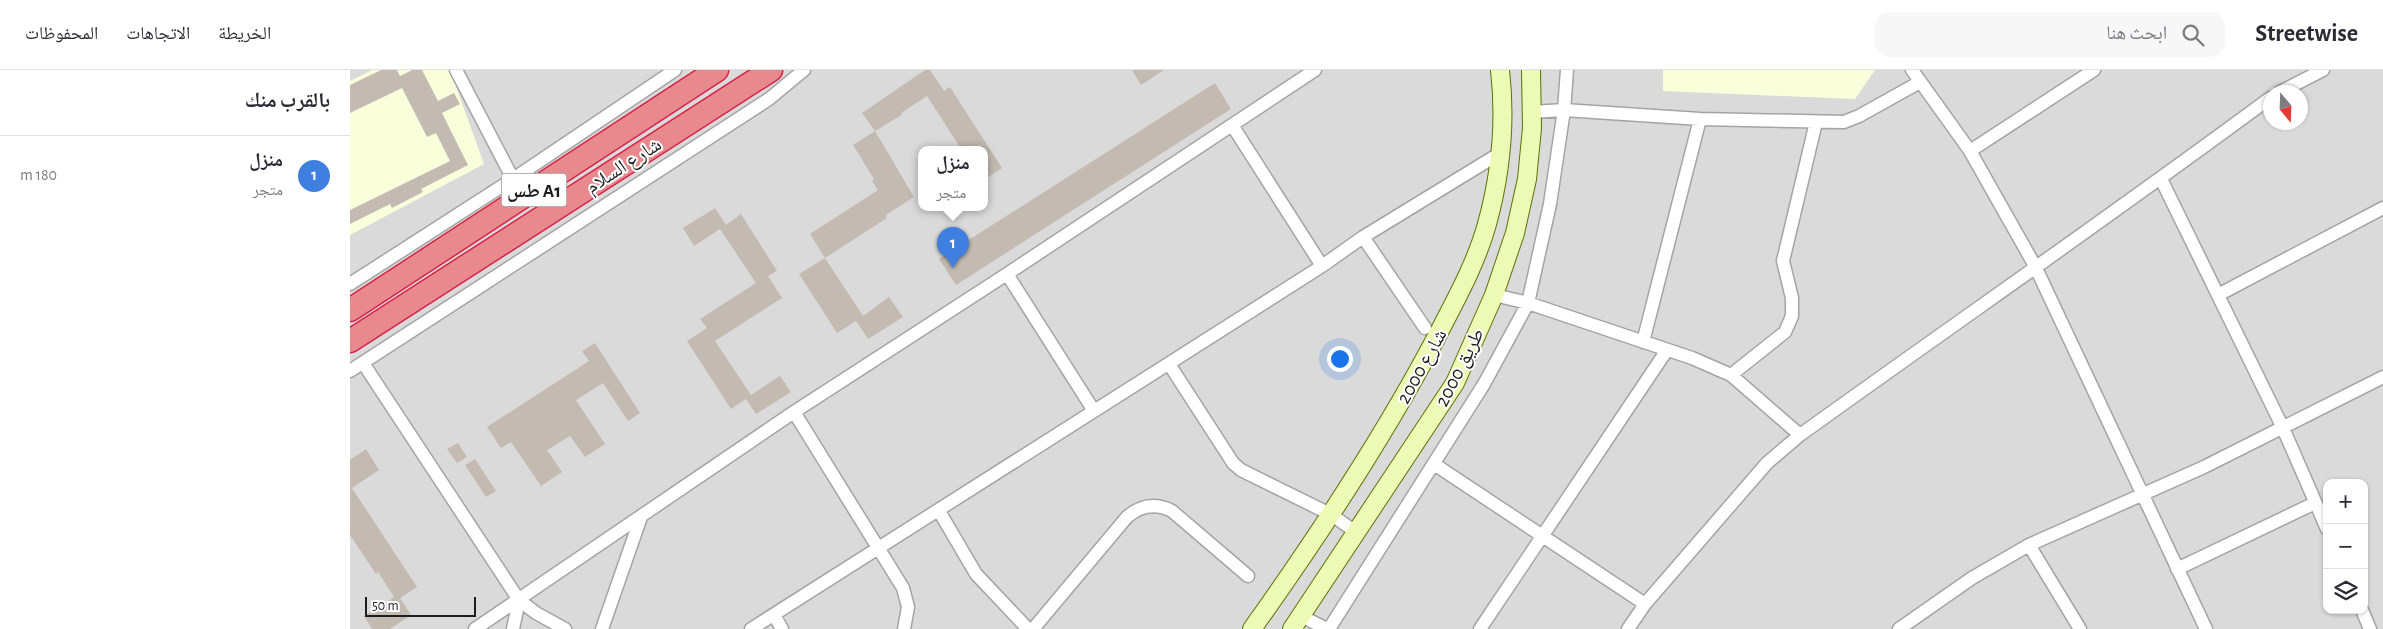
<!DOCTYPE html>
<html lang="ar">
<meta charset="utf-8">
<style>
:root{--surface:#fff;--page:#f7f7f7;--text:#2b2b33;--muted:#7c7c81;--line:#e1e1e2;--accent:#ca1c00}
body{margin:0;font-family:"Alegreya Sans","Noto Naskh Arabic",sans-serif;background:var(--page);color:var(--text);direction:rtl}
.controls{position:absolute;right:15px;bottom:15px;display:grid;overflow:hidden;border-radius:10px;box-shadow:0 1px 4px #0004}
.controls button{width:45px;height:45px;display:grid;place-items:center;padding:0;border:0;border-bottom:1px solid var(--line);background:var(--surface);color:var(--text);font:25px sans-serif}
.compass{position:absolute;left:1913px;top:15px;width:45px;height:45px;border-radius:50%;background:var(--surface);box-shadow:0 1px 4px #0004;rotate:161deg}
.scale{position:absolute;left:15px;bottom:12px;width:111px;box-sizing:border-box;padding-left:5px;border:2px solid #1d1d1d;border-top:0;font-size:14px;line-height:18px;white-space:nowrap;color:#1d1d1d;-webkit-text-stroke:4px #fff;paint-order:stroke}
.you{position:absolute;left:989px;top:288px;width:18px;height:18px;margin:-12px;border:4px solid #fff;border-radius:50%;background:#1a73e8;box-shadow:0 0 0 8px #1a73e833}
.badge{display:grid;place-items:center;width:32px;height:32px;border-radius:50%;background:var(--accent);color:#fff;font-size:16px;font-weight:700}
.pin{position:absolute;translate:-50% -41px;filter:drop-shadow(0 1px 2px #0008)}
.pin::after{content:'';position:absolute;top:26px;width:18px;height:15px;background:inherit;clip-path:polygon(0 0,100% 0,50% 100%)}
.popup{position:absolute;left:568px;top:76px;width:70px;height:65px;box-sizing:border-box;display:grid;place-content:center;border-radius:10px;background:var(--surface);filter:drop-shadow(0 1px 4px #0005);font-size:16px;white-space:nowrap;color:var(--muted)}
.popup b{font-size:19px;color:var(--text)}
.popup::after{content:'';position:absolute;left:50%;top:100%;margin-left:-10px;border:10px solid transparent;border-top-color:var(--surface)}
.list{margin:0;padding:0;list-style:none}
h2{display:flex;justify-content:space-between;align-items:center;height:65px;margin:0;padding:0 20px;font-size:21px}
h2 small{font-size:16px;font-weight:400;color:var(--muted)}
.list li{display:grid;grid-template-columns:32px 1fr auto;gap:15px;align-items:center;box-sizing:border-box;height:80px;padding:0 20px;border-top:1px solid var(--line)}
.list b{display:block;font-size:19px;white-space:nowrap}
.list p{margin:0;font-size:16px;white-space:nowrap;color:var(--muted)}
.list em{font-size:16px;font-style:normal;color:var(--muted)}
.icon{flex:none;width:28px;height:28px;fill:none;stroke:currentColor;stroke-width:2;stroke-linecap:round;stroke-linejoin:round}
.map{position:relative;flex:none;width:2033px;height:559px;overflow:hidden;direction:ltr}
header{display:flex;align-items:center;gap:30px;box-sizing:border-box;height:70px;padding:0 25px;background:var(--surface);border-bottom:1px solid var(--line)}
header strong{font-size:24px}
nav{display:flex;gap:28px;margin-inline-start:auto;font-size:18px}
.search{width:350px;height:45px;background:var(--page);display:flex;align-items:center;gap:12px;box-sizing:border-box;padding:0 18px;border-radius:15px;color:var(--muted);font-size:19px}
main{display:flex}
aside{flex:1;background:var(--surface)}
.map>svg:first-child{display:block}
.residential{fill:#dbdada;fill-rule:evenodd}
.education{fill:#faffdb}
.building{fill:#c3bbb2}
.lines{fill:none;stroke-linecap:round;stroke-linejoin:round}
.street-casing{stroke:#a4a4a4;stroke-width:15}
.secondary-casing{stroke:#587404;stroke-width:20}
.highway-casing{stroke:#d92248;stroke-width:25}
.street{stroke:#fff;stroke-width:12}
.secondary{stroke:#edfab5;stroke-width:18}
.highway{stroke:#e7898d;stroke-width:22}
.labels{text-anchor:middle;stroke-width:4;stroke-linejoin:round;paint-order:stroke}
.shield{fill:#fff;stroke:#616161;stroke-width:1}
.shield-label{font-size:19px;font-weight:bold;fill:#1d1d1d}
.street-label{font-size:20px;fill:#1d1d1d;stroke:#fff}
</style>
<header>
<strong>Streetwise</strong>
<div class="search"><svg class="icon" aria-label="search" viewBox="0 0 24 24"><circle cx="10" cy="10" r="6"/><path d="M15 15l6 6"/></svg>ابحث هنا</div>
<nav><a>الخريطة</a><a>الاتجاهات</a><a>المحفوظات</a></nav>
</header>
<main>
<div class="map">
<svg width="2033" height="559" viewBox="0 0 2033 559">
<rect width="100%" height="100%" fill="#eeece2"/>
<path class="residential" d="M0,0h2033v559h-2033zM1920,22h30v30h-30zM572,79h62v58h-62zM1977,413h37v127h-37z"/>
<path class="education" d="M22,0h78l34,94 -134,71v-154z
M1313,0h212l-20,29 -192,-8z"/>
<path class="building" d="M31,0h16l3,6 12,-6h10l16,31 16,-8 6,11 -18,9 26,52 -47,24 2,3 -31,16 -2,-4 -40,20v-14l100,-49 -14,-28 -9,4 -25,-49 -52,25v-28z
M575,0h5l14,21 6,-4 52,81 -18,12v-31h-23l-34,-53 -26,17 1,2 -27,16 -13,-18z
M782,0h32l-23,15z
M865,13l16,26 -275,176 -17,-26z
M525,61l39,66 -28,18 1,3 -62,40 -15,-24 68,-44 -6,-9 2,-2 -21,-34z
M365,138l11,17 15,-11 36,57 -9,5 14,22 -67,43 36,54 29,-19 11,16 -35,22 -10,-15 -15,10 -44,-68 20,-13 -7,-9 56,-36 -36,-54 -26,17 -11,-18z
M475,188l38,58 26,-19 14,20 -35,22 -12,-18 -19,12 -38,-59z
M245,273l45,70 -12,8 -25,-38 -27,17 29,44 -20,13 -15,-21 -23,14 15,22 -21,14 -30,-44 -10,6 -14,-21 102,-66 -7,-10z
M108,373l9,14 -10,6 -10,-14z
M16,379l13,21 -27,18 65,99 -17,11 11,17 -21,14h-18l-8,-13 30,-19 -16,-25 -2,2 -26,-39v-75z
M125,389l21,32 -10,6 -21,-32z"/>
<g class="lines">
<defs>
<path id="street" d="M106,0l57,109
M1562,0l58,81 65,115 171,363
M1930,22l43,-22
M1182,42l32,-2 136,9 144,3 15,-6 61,-34
M882,55l90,141
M1620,81l124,-81
M1811,109l122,249 44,101
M1013,167l62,91
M657,204l87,137
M0,214l163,-105 162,-109
M1144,225l34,8 164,55 39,17 69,60c157,-113 315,-222 470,-337
M1868,225l165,-87
M1293,272l57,-223
M13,293l156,237 17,13 29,16
M819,294l64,99 8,7 91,45 25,18
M0,301l419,-272 35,-29
M1381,305l54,-43 7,-16v-18l-9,-37 33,-139
M444,342l109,176 5,19 -4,22
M1084,394l211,140
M589,441l37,63 52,55
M1679,475l51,84
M1827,499l138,-66
M2012,540l8,19
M424,545l8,14
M951,546l26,13
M125,559l319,-217 213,-138 308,-204
M163,559l6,-29
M252,559l39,-112
M401,559l571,-363 41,-29 139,-85
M683,559l94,-112c14,-12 29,-14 45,-6l76,65
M979,559l155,-245 44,-81 22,-99 14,-94 3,-40
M1130,559l187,-279
M1278,559l17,-25 122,-141 33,-28
M1549,559l73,-51 57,-33 175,-78 179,-90"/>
<path id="secondary" d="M902,559c67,-94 130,-189 184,-291 19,-37 40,-74 51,-114 14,-51 19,-102 13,-154
M942,559l163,-246 39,-88 21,-62 12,-54 5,-51 -1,-58"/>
<path id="highway" d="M0,240l367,-240
M0,271l421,-271"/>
</defs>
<use href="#street" class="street-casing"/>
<use href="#secondary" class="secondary-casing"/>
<use href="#highway" class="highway-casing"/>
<use href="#street" class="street"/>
<use href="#secondary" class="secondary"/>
<use href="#highway" class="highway"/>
</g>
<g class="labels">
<rect class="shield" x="151.5" y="103.5" width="65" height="33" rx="4"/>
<g class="shield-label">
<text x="184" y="127">طس A1</text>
</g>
<g class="street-label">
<text transform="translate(273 95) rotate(-33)" y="7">شارع السلام</text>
<text transform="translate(1071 296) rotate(-61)" y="7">شارع 2000</text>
<text transform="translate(1109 297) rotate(-63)" y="7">طريق 2000</text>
</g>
</g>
</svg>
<div class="controls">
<button>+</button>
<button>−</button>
<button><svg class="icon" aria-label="layers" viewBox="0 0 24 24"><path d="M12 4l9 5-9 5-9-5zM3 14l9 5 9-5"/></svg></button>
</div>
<svg class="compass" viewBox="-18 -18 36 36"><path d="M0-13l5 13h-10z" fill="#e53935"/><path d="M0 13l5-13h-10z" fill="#7c7c81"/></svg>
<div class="scale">50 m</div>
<div class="you"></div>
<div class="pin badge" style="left:603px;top:198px;background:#3f7fe0">1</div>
<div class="popup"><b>منزل</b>متجر</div>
</div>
<aside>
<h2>بالقرب منك<small></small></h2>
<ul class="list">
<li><span class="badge" style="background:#3f7fe0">1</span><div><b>منزل</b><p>متجر</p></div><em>180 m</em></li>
</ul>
</aside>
</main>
